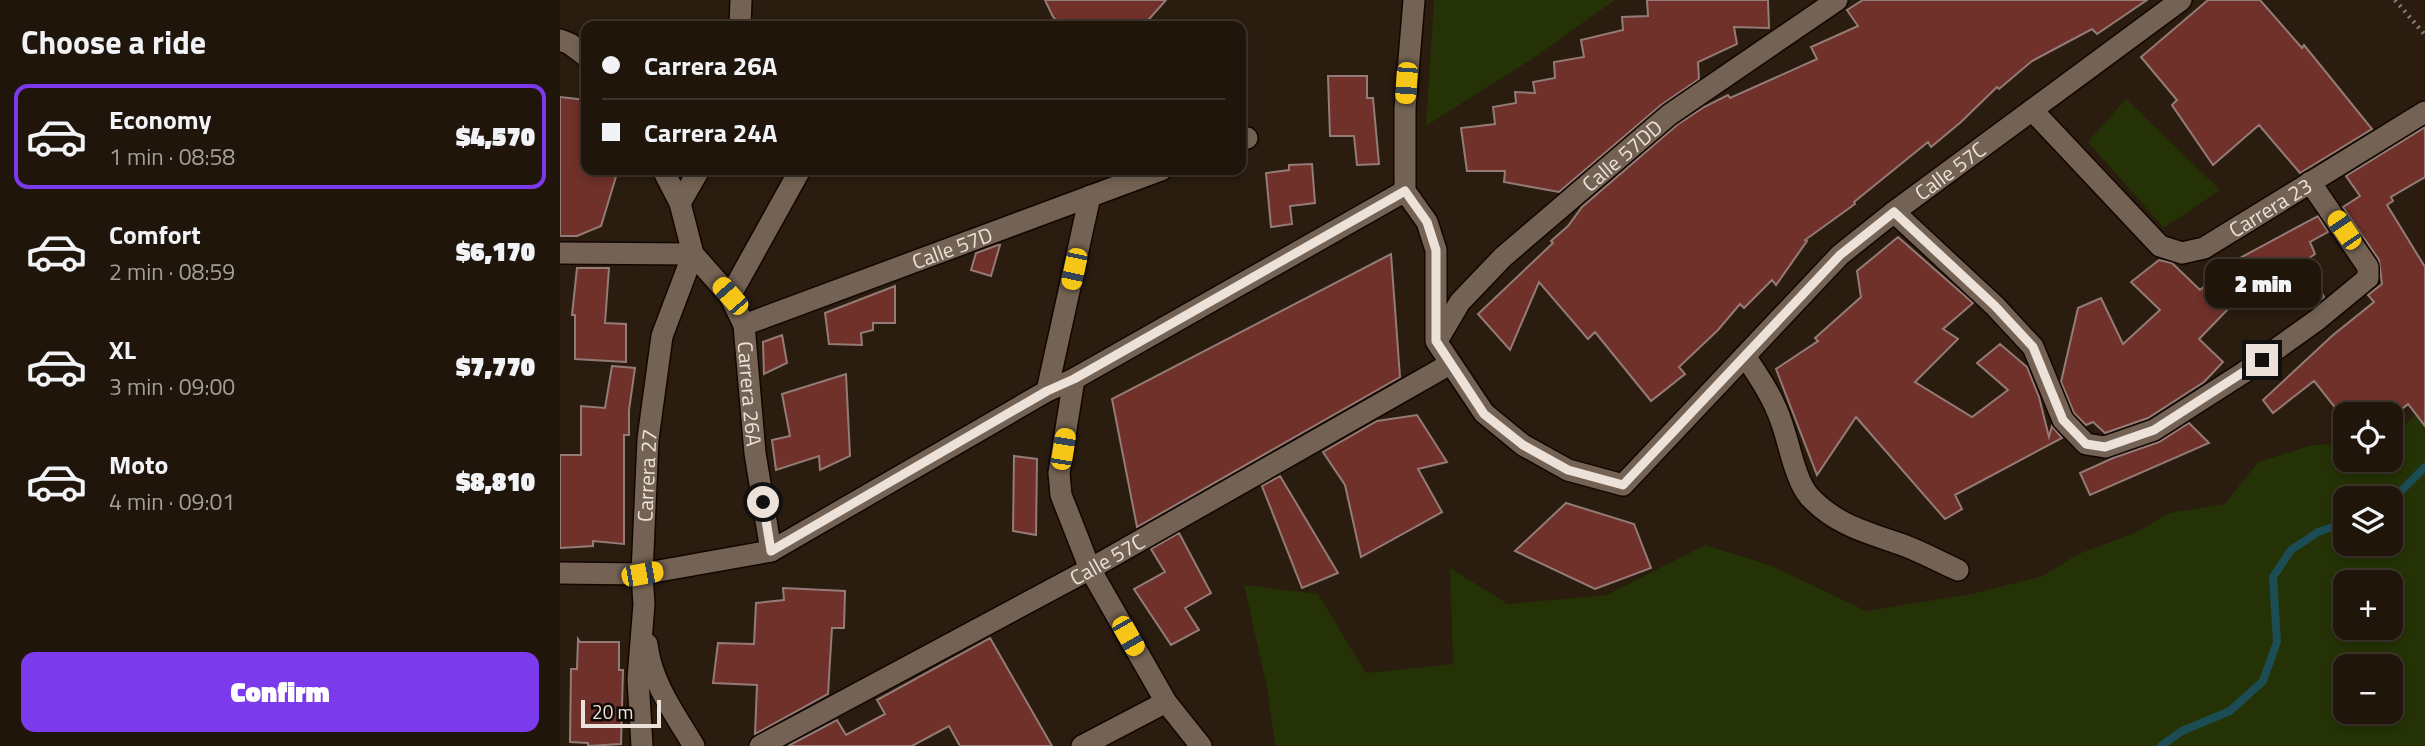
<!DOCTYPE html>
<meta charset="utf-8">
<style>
:root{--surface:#20150b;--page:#2d2219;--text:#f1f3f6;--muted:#a29f9d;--line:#3d342c;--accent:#7c3aed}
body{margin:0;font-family:"Titillium Web",sans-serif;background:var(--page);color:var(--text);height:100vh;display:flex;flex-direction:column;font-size:26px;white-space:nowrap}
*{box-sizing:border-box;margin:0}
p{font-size:23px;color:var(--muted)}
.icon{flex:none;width:38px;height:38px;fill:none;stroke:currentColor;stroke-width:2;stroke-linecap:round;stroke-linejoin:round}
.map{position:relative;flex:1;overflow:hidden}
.sheet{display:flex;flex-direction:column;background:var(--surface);width:560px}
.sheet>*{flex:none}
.banner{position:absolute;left:21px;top:21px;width:665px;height:154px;border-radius:14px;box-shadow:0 4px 10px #0003,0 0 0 2px var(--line);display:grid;align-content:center;height:154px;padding:0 21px;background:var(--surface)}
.fabs{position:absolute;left:1773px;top:402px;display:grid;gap:14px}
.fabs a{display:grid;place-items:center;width:70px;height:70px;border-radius:14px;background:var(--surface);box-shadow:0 4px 10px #0003,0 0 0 2px var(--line);font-size:35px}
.scale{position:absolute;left:21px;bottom:18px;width:80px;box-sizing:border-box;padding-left:7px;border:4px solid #ece2d9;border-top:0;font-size:19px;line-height:24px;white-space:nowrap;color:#ece2d9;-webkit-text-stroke:5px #0e0804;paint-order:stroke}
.end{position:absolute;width:32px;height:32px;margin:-16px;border:9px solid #ece2d9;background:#111;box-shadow:0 0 0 4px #111}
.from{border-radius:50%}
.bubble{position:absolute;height:49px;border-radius:14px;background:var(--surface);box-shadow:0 4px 10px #0003,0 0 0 2px var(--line);font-size:23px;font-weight:800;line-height:49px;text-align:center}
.car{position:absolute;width:21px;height:42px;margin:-21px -10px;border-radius:9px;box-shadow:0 0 5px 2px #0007;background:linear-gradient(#f5c518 24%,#345 0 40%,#f5c518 0 76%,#345 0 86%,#f5c518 0)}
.banner b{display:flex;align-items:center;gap:24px;height:66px;font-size:26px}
.banner b+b{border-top:2px solid var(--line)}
.banner i{width:18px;height:18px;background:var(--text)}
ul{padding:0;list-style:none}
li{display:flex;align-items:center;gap:21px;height:105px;margin:0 14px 10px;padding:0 7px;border:4px solid transparent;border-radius:14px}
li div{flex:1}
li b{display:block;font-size:26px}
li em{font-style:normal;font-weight:800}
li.active{border-color:var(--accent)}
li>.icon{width:63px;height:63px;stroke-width:1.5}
h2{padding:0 21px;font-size:32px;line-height:84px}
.action{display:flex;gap:14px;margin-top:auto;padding:14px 21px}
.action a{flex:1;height:80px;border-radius:14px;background:var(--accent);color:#fff;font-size:28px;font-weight:800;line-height:80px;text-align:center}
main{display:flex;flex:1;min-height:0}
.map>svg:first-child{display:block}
</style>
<main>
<section class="sheet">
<h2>Choose a ride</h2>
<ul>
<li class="active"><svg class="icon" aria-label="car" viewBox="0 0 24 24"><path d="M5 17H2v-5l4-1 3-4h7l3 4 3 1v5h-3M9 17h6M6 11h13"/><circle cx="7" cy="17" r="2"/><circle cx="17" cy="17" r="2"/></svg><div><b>Economy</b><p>1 min · 08:58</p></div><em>$4,570</em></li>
<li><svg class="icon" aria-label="car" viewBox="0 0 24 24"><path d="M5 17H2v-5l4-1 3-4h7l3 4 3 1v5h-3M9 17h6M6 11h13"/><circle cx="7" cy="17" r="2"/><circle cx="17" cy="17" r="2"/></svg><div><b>Comfort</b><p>2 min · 08:59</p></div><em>$6,170</em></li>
<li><svg class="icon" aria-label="car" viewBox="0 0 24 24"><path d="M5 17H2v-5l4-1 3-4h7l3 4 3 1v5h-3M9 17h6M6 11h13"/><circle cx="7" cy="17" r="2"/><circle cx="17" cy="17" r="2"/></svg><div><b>XL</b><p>3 min · 09:00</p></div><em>$7,770</em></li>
<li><svg class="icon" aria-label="car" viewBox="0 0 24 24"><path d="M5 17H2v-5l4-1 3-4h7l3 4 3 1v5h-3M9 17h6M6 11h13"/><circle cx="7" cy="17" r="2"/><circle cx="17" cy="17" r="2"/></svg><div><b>Moto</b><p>4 min · 09:01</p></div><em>$8,810</em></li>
</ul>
<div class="action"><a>Confirm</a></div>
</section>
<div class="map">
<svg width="1865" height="746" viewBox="0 0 1865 746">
<rect width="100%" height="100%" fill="#2a1c0f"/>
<!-- green -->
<path fill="#243205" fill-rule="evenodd" d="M874,0h181l-83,59 -106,67z
M1566,99l94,91 -56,38 -76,-86z
M1865,412v334h-1150l-8,-58 -23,-103 74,9 48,79 87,-9 -3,-96 58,36 99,-9 98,-50 67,21 94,45 105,-17 72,-18 35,-22 57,-21 34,-20 56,-9 33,-42 54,-17 33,-1v16h45l1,-23 22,-20zM1785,499h45v45h-45zM1785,583h45v45h-45zM1785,667h45v45h-45z"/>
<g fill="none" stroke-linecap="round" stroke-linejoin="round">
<!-- stream -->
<path stroke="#1c4d55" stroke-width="8" d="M1830,502l35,-35
M1601,746l21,-15 48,-20 33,-30 14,-39 -4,-65 18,-27 27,-18 27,-9"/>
</g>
<!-- building -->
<path fill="#6f3129" stroke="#947b77" stroke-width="2" d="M485,0h121l-23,26h-80l-10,-9z
M1087,0h121l1,28 -35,-1 3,17 -39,18 1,17 -38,26 -102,87 -55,-10 1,-11h-38l-6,-43 34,-4 -2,-17 23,-4 -1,-11 20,1 -2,-11 22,-4 -1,-16 30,-5 -3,-17 42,-10 -1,-13 26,-1z
M1303,0h284l-50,34 -5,-5 -60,32 -33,28 -2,-2 -36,35 -30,25 -3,-5 -74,60 1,2 -50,36 2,1 -31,44 -4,-5 -28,28 -4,-4 -22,26 -39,37 6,7 -34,27 -56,-69 -7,7 -49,-57 -29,68 -32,-36 75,-71 -2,-2 17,-15 14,-19 95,-82 27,-18 24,-12 2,3 87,-39 -6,-12 47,-21 -11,-16z
M1648,0h52l42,48 2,-3 68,84 -72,44 -41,-48 -46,40 -41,-60 5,-5 -36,-43z
M768,76h39v22h6l6,66 -22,1 -3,-29h-24z
M0,97l26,3v70h32l-17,56 -24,10h-17z
M1865,127v50l-34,20 2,4 -6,4 38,62v159l-17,-22 -13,11h-54l-27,-34 -41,32 -10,-13 70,-65 41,-33 -6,-7 14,-11 -3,-24 -36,-53 17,-11 -14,-20z
M752,164l3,39 -25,3 2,18 -21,3 -5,-54 23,-3v-5z
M1758,216l10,16 -18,10 5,12 -10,7 19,36 -8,7 -31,-35 -20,18 -4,-5 -26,24 -2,-2 -34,35 24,23 -19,20 -56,36 -43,15 -12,-11 -7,3 -12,-12 -13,-31 17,-74 23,-10 22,46 37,-34 -29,-28 28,-22 13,3 28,27 38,-31z
M1338,237l75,66 -30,26 15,10 -43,43 57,35 36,-27 -31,-27 23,-19 27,23 12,30 10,40 3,-11 10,12 -107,57 7,14 -17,10 -89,-102 -39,58 -41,-106 42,-28 -3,-3 46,-41 -4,-26z
M438,245h2l-9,31 -20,-6 5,-17z
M831,254l9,123 -263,150 -25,-128z
M17,268h32l-4,55 21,1v38l-51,-3v-44h-3z
M335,286v37h-22v7l-12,3 1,12 -33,-1 -4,-31z
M222,335l5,28 -23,11 -1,-32z
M52,366l23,2 -6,42v25h-5v109l-31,-3v5l-33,2v-93h21v-49l24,2z
M286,374l4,82 -30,14 -1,-14 -43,14 -4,-30 18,-4 -8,-42z
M857,415l30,47 -29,7 24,43 -81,45 -16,-72 -22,-33 54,-31z
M1629,423l20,20 -119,52 -10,-22 33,-15 46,-16z
M454,456l23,3 -1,76 -23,-4z
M720,476l58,97 -36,15 -40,-102z
M1006,503l68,21 17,44 -56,21 -80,-38z
M619,533l32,60 -26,15 14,22 -28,15 -37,-56 31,-17 -14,-23z
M223,588l62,3 -1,37h-12l-4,66 -73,40 2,-49 -44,-2 5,-40 36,1 2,-41 28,-3z
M430,638l62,108h-92l-11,-20 -37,20h-124l49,-26 9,15 39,-21 -8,-14z
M18,639l2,3h39v28h4l-2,74 -33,2v-3l-18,-1 1,-73h6z"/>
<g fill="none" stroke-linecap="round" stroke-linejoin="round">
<!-- minor casing -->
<g stroke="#120600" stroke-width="24">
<g id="minor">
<path id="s1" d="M854,0l-9,108v83l22,31 9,28v91l48,72 39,32 45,25 55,15 217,-230 54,-43 287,-212"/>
<path d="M180,26l1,-26"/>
<path d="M0,40l10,4 16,12"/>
<path id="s2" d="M1472,110l128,136 22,7 22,-5 221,-136"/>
<path d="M681,140l6,-2"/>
<path id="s3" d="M103,170l17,33 13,51 37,42 14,29 11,128 16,98"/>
<path d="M120,203l19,-33"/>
<path d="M1334,212l101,94 38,41 30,73 23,24 19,3 49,-17 89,-57 74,-53 51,-42v-11l-58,-85"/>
<path d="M0,253l133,1"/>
<path d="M170,296l70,-126"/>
<path id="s4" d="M184,325l417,-155"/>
<path id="s5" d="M877,341l23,-39 43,-45 166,-142 168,-115"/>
<path d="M1185,356c14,21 28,41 36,65 8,21 14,59 28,75 26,29 60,37 94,49 19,7 37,17 55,25"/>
<path d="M514,379l-15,94 2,22 29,74 76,133 35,44"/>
<path d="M487,391l43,-195"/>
<path d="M0,573l82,1 129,-23 276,-160 27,-12 331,-188"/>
<path d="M87,644c4,38 28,70 47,102"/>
<path id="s6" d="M82,746l-4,-67 6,-75 -2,-30 6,-135 14,-103 31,-82"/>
<path id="s7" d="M200,746l330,-177 360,-205"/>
<path d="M522,746l84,-44"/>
</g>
</g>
<!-- path -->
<path stroke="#8a7d72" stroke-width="4.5" stroke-dasharray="2 5" stroke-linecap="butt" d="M1835,0l30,35"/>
<!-- minor -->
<use href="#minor" stroke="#746354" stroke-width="21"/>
</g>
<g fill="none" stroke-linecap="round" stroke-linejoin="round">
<!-- route -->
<path stroke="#ece2d9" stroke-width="9" d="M203,502l8,49 276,-160 27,-12 331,-188 22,31 9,28v91l48,73 39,31 45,25 55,15 217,-230 54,-43 101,94 38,41 30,73 23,24 19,3 49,-17 108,-70"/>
</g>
<g text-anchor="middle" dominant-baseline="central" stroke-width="6" stroke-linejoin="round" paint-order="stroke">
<!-- street labels -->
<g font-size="21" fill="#ece2d9" stroke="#0e0804">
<text stroke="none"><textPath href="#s5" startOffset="264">Calle 57DD</textPath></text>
<text stroke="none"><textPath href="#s1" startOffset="1050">Calle 57C</textPath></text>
<text stroke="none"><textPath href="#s2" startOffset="310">Carrera 23</textPath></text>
<text stroke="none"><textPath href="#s4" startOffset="222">Calle 57D</textPath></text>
<text stroke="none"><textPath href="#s3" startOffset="247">Carrera 26A</textPath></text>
<text stroke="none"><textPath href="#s6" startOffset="271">Carrera 27</textPath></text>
<text stroke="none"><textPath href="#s7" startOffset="394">Calle 57C</textPath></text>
</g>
</g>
</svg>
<div class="fabs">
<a><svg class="icon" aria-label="locate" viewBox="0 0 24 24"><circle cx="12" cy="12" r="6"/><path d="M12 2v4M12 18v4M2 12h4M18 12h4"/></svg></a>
<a><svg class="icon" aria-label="layers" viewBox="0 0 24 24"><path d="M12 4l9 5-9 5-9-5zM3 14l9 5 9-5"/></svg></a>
<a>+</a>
<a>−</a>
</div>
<div class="scale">20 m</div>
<i class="end from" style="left:203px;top:502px"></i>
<i class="end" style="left:1702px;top:360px"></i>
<div class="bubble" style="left:1645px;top:259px;width:116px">2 min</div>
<i class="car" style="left:846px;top:83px;rotate:184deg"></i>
<i class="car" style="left:1784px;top:230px;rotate:326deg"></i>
<i class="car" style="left:514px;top:269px;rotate:192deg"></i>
<i class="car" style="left:170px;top:296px;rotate:319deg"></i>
<i class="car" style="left:503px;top:449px;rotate:9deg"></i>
<i class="car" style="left:82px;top:574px;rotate:80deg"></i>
<i class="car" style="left:568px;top:636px;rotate:150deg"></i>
<div class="banner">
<b><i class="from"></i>Carrera 26A</b>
<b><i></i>Carrera 24A</b>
</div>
</div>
</main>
